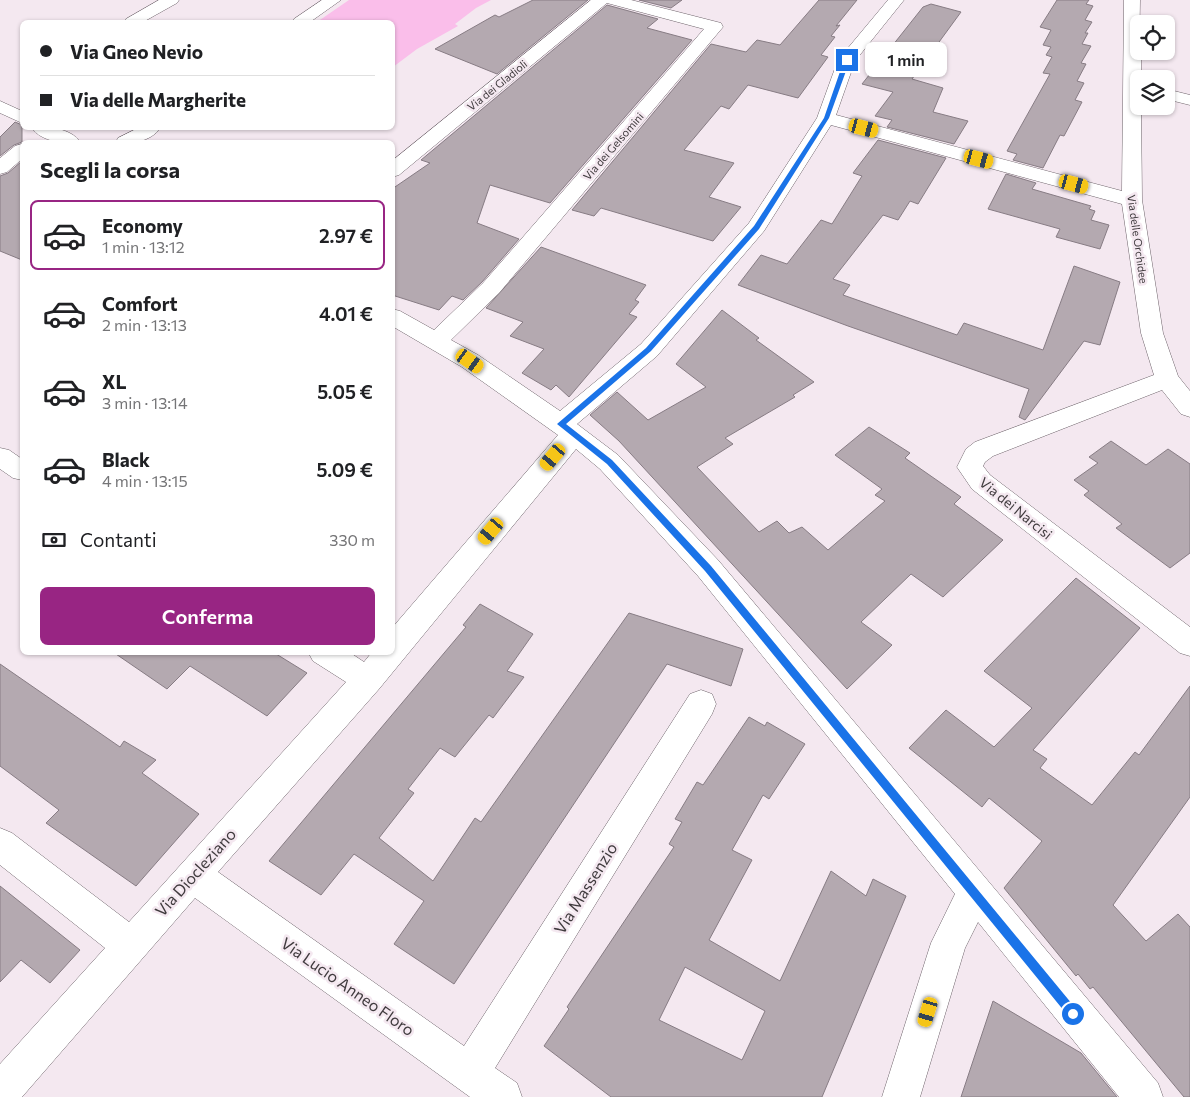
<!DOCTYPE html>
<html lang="it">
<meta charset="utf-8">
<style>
:root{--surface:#fff;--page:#f6f6f6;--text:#202124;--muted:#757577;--line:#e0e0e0;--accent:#982583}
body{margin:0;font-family:Commissioner,sans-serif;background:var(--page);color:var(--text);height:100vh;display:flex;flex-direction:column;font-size:19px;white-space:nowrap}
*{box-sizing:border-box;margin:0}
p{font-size:16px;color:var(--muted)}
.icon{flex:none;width:28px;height:28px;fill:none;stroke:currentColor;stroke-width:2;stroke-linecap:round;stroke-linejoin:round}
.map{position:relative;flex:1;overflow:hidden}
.panel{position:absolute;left:20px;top:140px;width:375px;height:515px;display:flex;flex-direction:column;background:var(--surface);border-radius:8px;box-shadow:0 1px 4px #0004}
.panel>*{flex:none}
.top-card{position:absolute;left:20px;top:20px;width:375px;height:110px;border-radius:8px;box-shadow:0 1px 4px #0004;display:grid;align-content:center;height:110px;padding:0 20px;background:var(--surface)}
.fabs{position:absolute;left:1130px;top:15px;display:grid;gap:10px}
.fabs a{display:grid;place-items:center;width:45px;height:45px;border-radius:8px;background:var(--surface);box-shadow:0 1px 4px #0004;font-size:25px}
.end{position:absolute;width:22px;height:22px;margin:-11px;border:6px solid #1a73e8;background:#fff;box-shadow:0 0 0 2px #fff}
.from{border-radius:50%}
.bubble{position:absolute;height:35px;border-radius:8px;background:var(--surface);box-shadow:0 1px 4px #0004;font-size:16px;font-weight:600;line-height:35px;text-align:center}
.car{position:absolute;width:15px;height:30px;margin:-15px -8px;border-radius:6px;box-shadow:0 0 4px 1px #0007;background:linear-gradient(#f5c518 24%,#345 0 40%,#f5c518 0 76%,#345 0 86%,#f5c518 0)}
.top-card b{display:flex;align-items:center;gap:18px;height:48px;font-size:19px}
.top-card b+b{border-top:1px solid var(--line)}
.top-card i{width:12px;height:12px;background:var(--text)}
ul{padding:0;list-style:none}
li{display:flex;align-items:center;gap:15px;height:70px;margin:0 10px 8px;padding:0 10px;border:2px solid transparent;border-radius:8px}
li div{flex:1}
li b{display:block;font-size:19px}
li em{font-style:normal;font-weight:600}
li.active{border-color:var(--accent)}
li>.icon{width:45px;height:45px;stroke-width:1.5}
h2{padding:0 20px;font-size:22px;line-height:60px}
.pay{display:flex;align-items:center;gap:12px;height:55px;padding:0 20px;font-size:19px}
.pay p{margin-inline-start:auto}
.primary-button{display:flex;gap:10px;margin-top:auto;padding:10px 20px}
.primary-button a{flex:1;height:58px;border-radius:8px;background:var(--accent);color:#fff;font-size:20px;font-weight:600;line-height:58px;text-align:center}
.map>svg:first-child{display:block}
</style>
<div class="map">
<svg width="1190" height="1097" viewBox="0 0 1190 1097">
<rect width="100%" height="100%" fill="#f4e8f0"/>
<!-- green -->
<path fill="#fabeea" d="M349,0h142l-15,8 -21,16 3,2 -41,23 -24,18 -1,-45h-75z"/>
<!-- building -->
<path fill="#b4a9b0" stroke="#877c84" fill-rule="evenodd" d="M533,0h55l-91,74 -62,-25 60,-34 4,2z
M639,0h43l-11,8z
M819,0h38l-21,26 4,-1 -9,11 4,1 -14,18 7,2 -30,41 -50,-13 -19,24 -8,-3 -37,44 50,13 -25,34 32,10 -28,34 -112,-33 -7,8 -22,-6 139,-166 35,8 11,-12 23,5z
M1057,0h32l-3,4 7,2 -8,14 7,2 -7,11h3l-6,11 9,2 -10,17 5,1 -9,17 7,2 -9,17 7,2 -18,34 -4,-1 -17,33 -30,-8 4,-6 -10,-3 43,-77 -7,-1 9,-16 -6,-2 5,-8 -8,-2 8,-15 -11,-3z
M931,4l30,8 -49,67 31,9 -10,24 35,9 -14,23 -67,-17 5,-7 -17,-4 18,-24 -31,-8 61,-77z
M607,5l51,14 -11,9 45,12 -142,163 -60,-18 -13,38 42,16 -37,43 -19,18 -11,-4 -13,14 -47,-15v-106l38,-26 -9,-3z
M15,122l7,3v17l-8,3 -14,11v-19z
M878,140l68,18 -28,46 -8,-3 -12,19 -15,-5 -50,64 17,6 -7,10 114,40 7,-12 79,27 31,-84 46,16 -20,63 -16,-4 -59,79 -6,-3 10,-28 -181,-63 -110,-41 23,-30 26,9 34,-44 11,4 30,-48 -9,-3z
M22,161v99l-22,-9v-75l8,-3z
M1006,174l30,9 -4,6 59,17 -2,3 6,2 -4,9 18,5 -9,24 -44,-12 4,-8 -72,-20z
M541,247l105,38 -11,15 4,2 -10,12 8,3 -68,80 -13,-12 -5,5 -29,-17 22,-24 -34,-13 13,-14 -37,-14z
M722,310l37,28 -3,2 58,42 -21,13 2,2 -70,41 8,6 -36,23 62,65 18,-11 12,12 13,-6 26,23 57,-49 -10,-6 7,-6 -47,-34 34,-28 41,26 -5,5 56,39 -7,7 49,36 -60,57 -32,-23 -50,48 31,23 -45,44 -228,-248 -29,-26 27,-23 31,28 58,-33 -30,-23z
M1111,441l35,24 22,-16 22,15v89l-20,15 -54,-40 6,-4 -38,-29 5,-4 -15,-11 24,-17 -9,-6z
M1076,578l64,50 -107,122 14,9 -7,9 52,37 43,-53 4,3 51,-69v111l-77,108 33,36 32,-27 12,13v170h-6l-91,-110 -3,2 -12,-15 -2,2 -72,-88 38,-47 -53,-43 -7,9 -73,-59 37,-38 48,37 38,-39 -48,-37z
M480,604l53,30 -26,37 17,6 -31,41 -4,-3 -34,42 -15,-9 -32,41 6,4 -35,45 54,43 42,-63 6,4 148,-209 114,36 -12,37 -64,-22 -213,320 -60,-40 30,-43 -70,-47 -33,41 -52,-34 197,-234 -3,-2z
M113,652h160l34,21 -40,43 -77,-50 -23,23z
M0,664l120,83 4,-6 32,19 -14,13 57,41 -63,72 -90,-63 13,-13 -59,-44z
M749,717l16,9 2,-4 38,22 -36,55 -6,-4 -31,55 20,10 -43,80 71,41 51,-110 35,25 7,-17 33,17 -84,201h-211l-67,-51 25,-37 -2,-2 107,-160 -5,-3 13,-22 -7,-3 22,-37 6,3zM685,967l80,44 -23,49 -83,-40z
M0,886l80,64 -30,33 -29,-23 -21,22z
M993,1001l88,52 36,44h-156z"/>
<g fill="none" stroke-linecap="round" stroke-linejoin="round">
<!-- minor casing -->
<g stroke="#6e646b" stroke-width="1">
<path id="minor" d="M159,0h20l-2,3 -34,19h-19l2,-3z
M322,0h19l-31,22h-18l2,-3z
M591,0h40l90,23 2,4 -224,266 -48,47 27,15 82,56 81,-67 108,-121 68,-105 21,-58 50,-60h16l-49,61 -19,54 286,76 2,-191h16l-1,51h2v28h-2v27h2l1,94 21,133 15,43 12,15v26l-9,-3 -19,-24 -169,66 -8,6 -2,4 7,9 200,152v29l-10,-3 -208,-164 -15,-22 9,-18 9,-7 179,-67 -13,-42 -19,-129 -291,-79 -67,106 -107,125 -80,68 41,31 100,105 440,523 5,14h-44l-141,-175 -13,26 -45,149h-38l49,-154 24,-49 -257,-318 -98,-107 -24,-20 -197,240 -161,183 246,174 226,-352 11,-4 11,4 4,10 -4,10 -217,354 22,15 5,14h-52l-275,-199 -173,199h-22v-33l105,-116 -105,-83v-37l12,5 117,89 217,-240 -33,-21 -5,-9h41l15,10 8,-10h20v-24l166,-193 -96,-68 -70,-41v-17l8,2 34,19 49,-47 221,-254 -97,-26 -208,172 -7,2v-16z
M1166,89l24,6v10l-24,-6z
M0,101l22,10v12l-22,-10z
M32,128c15,-2 39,0 48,14 -15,2 -39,0 -48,-14z
M138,128h22c-9,14 -29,16 -44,14l2,-4z
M22,144v15l-15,13 -7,2v-16l15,-12z
M0,448l9,2 13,9v21l-9,-2 -13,-9z"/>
</g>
<!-- minor -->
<use href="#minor" fill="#fff" fill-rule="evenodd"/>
</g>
<!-- route -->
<path fill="#1a73e8" d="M847,58l3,2 -21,58 -70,111 -108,122 -85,73 46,36 99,106 366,444 1,4 -1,3 -4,2 -4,-2 -364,-446 -98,-107 -50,-40 89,-76 108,-122 70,-108 20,-58z"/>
<g text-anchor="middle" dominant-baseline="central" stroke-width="5" stroke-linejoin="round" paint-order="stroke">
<!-- far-street labels -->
<g font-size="11" fill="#403b3e" stroke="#f4e8f0">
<text transform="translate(497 85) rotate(-39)">Via dei Gladioli</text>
<text transform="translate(613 146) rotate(-49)">Via dei Gelsomini</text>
<text transform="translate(1138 239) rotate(82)">Via delle Orchidee</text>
</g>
<!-- street labels -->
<g font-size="14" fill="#403b3e" stroke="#f4e8f0">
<text transform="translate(1016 508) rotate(39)">Via dei Narcisi</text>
</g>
<!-- near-street labels -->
<g font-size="16" fill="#403b3e" stroke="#f4e8f0">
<text transform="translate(195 872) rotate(-48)">Via Diocleziano</text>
<text transform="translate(585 888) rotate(-58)">Via Massenzio</text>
<text transform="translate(348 986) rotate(35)">Via Lucio Anneo Floro</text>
</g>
</g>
</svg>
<div class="fabs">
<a><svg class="icon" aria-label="locate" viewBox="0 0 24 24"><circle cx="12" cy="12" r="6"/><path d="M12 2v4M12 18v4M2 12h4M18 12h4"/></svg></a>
<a><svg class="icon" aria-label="layers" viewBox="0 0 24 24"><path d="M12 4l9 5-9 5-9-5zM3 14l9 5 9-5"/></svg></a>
</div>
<i class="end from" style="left:1073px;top:1014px"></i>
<i class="end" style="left:847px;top:60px"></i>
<div class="bubble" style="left:865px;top:42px;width:82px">1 min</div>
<i class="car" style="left:864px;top:128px;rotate:105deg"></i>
<i class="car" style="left:979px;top:159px;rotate:105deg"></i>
<i class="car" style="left:1074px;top:184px;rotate:105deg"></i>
<i class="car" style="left:470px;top:361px;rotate:125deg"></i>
<i class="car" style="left:553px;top:457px;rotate:220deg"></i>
<i class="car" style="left:491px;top:531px;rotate:220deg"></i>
<i class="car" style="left:928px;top:1012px;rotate:197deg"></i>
<div class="top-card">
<b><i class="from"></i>Via Gneo Nevio</b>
<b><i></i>Via delle Margherite</b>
</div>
<section class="panel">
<h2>Scegli la corsa</h2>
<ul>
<li class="active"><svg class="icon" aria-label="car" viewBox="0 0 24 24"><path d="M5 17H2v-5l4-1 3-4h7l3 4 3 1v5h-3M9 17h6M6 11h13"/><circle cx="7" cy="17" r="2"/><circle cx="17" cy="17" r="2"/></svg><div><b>Economy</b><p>1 min · 13:12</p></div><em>2.97 €</em></li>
<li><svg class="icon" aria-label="car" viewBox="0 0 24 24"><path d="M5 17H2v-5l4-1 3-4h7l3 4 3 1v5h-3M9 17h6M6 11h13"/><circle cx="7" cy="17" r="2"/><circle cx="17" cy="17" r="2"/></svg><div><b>Comfort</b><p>2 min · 13:13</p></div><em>4.01 €</em></li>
<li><svg class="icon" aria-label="car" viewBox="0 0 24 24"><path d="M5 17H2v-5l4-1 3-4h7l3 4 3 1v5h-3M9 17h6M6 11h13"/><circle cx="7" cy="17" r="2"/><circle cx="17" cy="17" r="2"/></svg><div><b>XL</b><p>3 min · 13:14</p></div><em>5.05 €</em></li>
<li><svg class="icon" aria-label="car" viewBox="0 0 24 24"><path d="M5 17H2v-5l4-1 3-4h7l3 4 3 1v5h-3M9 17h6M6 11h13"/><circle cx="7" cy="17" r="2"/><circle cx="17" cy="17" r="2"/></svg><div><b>Black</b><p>4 min · 13:15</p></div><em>5.09 €</em></li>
</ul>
<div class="pay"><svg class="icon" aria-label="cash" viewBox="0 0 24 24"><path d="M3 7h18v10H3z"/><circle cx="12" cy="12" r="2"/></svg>Contanti<p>330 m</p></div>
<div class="primary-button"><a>Conferma</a></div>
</section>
</div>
